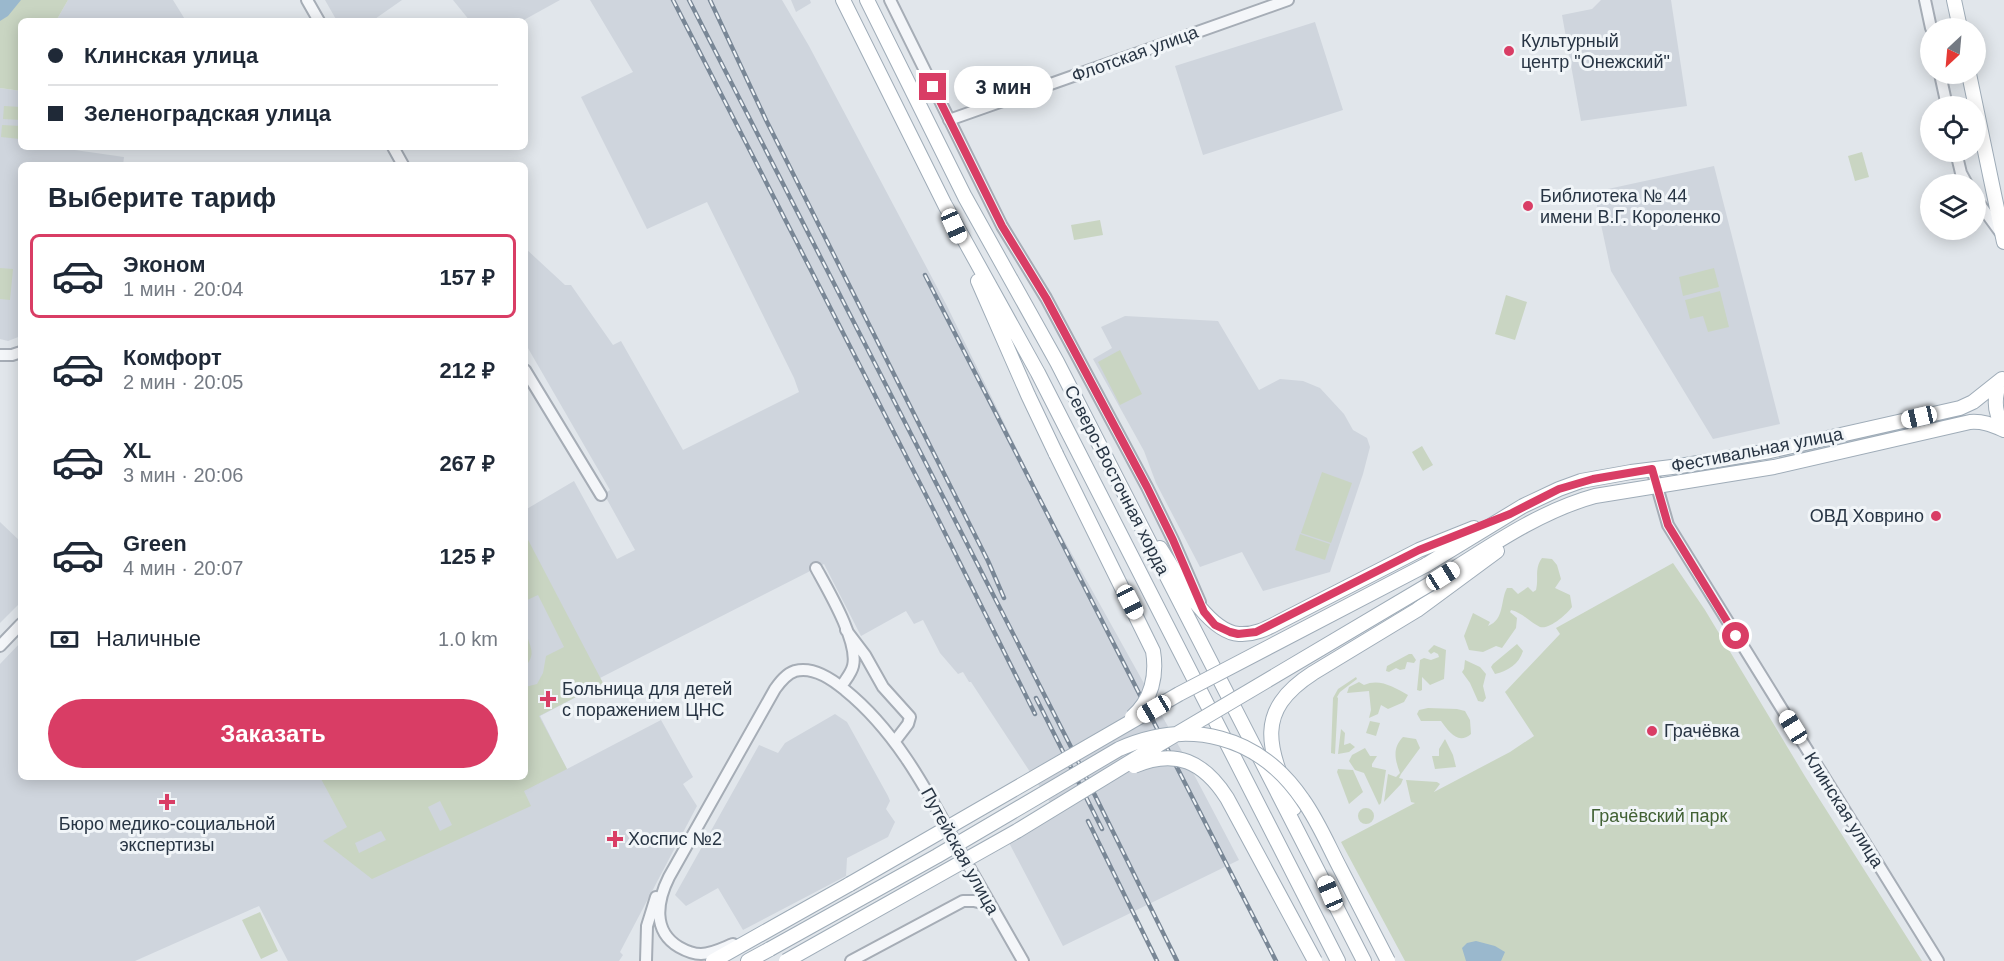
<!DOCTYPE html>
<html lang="ru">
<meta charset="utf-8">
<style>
:root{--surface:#fff;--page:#f6f6f7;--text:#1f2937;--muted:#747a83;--line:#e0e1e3;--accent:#d93d65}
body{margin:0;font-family:Helvetica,sans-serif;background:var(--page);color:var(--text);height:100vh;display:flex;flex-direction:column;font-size:22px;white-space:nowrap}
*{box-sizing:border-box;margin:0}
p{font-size:20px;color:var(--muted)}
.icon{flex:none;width:33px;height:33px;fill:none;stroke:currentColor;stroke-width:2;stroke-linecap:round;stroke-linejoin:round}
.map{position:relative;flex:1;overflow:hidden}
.details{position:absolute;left:18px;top:162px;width:510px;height:618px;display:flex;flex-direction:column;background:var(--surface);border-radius:9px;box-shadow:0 3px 15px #0003}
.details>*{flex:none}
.hud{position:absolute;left:18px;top:18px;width:510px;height:132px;border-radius:9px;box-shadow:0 3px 15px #0003;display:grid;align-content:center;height:132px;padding:0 30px;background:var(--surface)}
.needle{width:39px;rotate:206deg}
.controls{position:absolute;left:1920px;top:18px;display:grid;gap:12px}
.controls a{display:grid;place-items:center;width:66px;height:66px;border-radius:50%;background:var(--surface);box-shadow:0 3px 15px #0003;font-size:30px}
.end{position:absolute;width:27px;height:27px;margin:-14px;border:8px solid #d93d65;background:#fff;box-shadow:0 0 0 3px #fff}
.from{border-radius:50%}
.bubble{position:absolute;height:42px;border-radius:21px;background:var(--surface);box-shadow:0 3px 15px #0003;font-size:20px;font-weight:600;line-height:42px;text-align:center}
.car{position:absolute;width:18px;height:36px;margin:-18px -9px;border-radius:8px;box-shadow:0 0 4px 2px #0007;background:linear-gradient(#fff 24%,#345 0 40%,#fff 0 76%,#345 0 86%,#fff 0)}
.hud b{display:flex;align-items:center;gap:21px;height:57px;font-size:22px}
.hud b+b{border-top:2px solid var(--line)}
.hud i{width:15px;height:15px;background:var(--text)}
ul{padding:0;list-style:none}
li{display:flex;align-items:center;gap:18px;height:84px;margin:0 12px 9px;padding:0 18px;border:3px solid transparent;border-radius:9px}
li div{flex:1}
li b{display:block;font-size:22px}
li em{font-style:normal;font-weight:600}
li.current{border-color:var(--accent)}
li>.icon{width:54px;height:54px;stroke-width:1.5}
h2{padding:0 30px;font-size:27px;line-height:72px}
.pay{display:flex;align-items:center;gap:15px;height:66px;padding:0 30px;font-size:22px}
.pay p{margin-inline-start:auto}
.button{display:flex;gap:12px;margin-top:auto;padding:12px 30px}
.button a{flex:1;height:69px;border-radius:36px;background:var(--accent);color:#fff;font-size:24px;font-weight:600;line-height:69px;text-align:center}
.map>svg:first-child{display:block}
</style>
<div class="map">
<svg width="2004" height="961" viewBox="0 0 2004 961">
<rect width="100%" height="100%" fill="#e1e6eb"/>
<!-- built -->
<path fill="#cfd5dd" d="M68,0h105l13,21h-130z
M325,0h77l-30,21h-35z
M453,0h107l-38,21h-52z
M590,0h192l27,46 137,258 98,200 136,244 59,112 -176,86 -57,-109 49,-27 -84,-128h-2l-6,-10 -5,2 -18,-21 -17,-33 -9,4 -8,-13 -45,25 -37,-72 -224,114 3,5 -63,33 27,53 94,-49 32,57 -10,7 14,22 -77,146 3,3 -4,6h-331l-29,-55 -124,55h-135v-297l21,-22v135h504v-267l49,-29 43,78 18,-9 -31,-56 6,-4 -85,-147v-95l40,37h6l42,60 8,-4 62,109 116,-58 -5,-14 -87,-176 -60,27 -66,-132 52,-25z
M791,0h19l1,3 -15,9z
M1601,0h70l16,106 -106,15 -19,-106 30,-6z
M1315,22l28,88 -140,45 -28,-89z
M0,88l21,3v56h33l70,10 -1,8h-102v171l-13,5 -8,-2z
M1714,166l66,258 -67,15 -102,-168 -17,-79z
M1125,316l93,5 41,69 21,-11 23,2 17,7 24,26 9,16 14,8 3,9 -7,27 -33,98 -67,19 -21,-39 -42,15 -44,-84 -12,-32 -51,-92 19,-11 -11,-21z
M0,522l21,20v60l-21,21z
M835,714l12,8 41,74 2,5 -4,8 9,13 -7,15 -41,21 -1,18 -103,54 -25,-42 -32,18 -11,-11 84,-150 19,8 7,-10z"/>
<!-- green -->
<path fill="#c9d5c2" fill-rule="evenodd" d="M0,0h68l-12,21h-35v70l-21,-3z
M4,106l17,1v13l-18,-1z
M2,125l19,1 -1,13 -19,-2z
M1862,152l7,25 -14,4 -7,-25z
M1100,220l3,15 -29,5 -3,-15z
M0,268l13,1 -3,31 -10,-1z
M1714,268l5,19 -36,9 -4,-19z
M1720,291l9,36 -21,5 -5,-16 -13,3 -5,-19z
M1506,295l21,7 -12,38 -20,-6z
M1120,350l22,44 -22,11 -22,-43z
M1422,446l11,19 -10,6 -11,-19z
M1322,472l30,11 -21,60 -30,-10z
M525,534l78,149 -64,33 28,53 -43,22 7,15 -159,73 -49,-38 24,-14 -27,-50h205v-90l12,-3 6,-11 3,-17 18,-9 -26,-52 -13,6zM440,801l12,24 -12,6 -12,-24zM381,831l5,9 -27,13 -4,-10z
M1300,534l30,10 -5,16 -30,-10z
M1542,558l10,1 5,6 4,14 -6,9 15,7 2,12c-5,7 -23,23 -32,20 -9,-4 -17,-14 -29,-17l-1,2 7,6 -1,10 -14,20 -6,-2 -13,6 -14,-2 -5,-14 9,-23 17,9 -2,4c17,-7 12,-25 19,-38h5l6,6 10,-7 5,5 3,-2c3,-12 -2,-21 6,-32z
M1673,563l32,47 101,168 116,183h-517l-64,-119 74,-39 -4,-1 -5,-22 31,2 3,2 -6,8 76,-40 24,-16 -29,-44 55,-58 -4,-6z
M525,615c1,5 1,10 1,15 2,16 12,22 -1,37z
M1517,644l6,7c-4,13 -15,20 -28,23l-4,-7 2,-3z
M1434,645l12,5 -2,29 -14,6 -8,-8v13l-2,1 -3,-1 3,-30 4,-2 7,2 8,-3 -1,-3 -4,-2 -3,2 -3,-3z
M1409,654h3l4,6 -2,3 -7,-1 -2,7 -5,1 -4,-2 -7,4 -3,-1 1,-5z
M1465,660l15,7 6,7 -3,12 3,12 -3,4 -5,-1 -8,-18 -8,-11 2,-3z
M1356,677l1,2 -17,13 -3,5 1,1 -3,56 -4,-1 2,-55 5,-9z
M1359,682l5,3c15,-7 30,2 44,10l-4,7 -16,7 -7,-4 -3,9 -9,4 2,-8 -2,-19 -22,2 2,-6z
M1428,708l29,1 8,2 5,9 1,14c-13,11 -22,-2 -30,-13h-20l-4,-7 2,-4z
M1370,721l10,2 -4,13 -10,-3z
M1341,729l4,4 -1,12 6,-2 5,4 -6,5 -11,2z
M1403,737l13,2 4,9 -19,26 -2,4 4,1 -2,5 -17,18 4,-28 8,3 4,-4c-5,-13 -8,-25 3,-36z
M1445,739l8,16 3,12 -21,2 -3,-13h7v-7z
M1365,748l5,8h7l-5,8v3l14,3 -5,33 -2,2 -15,-32 -9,-3 -6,-9 3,-6z
M1338,769l15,1 10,22 -14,12 -12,-32z
M1358 816a8 8 0 1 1 16 0a8 8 0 1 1-16 0Z
M260,912l18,39 -17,8 -19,-39z"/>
<!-- water -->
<path fill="#9ab8cd" d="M0,0h21l-13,16 -8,5z
M1476,941l19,5 10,6 -4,9h-35l-4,-13 5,-5z"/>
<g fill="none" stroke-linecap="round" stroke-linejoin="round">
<!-- minor casing -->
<g stroke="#a6adb6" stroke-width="14">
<path id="minor" d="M307,0l12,21
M890,0l112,226 44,72 101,189 26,53 27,62
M1925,0l6,28
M1940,74l7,32
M949,120l339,-120
M393,147l10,18
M1956,152l5,21 6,11
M1976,199l24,33
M0,355h12l9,-3
M525,370l76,125
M1652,469l16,56 270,436
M816,568c12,22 43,74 37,98 -2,8 -8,14 -12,21
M846,630l19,25 18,32 27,30 -2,7 -13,17
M0,646l21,-22
M733,944c-10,4 -21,10 -32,10 -7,0 -15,-3 -22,-7 -27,-16 -22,-46 -10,-70l106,-188c5,-7 11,-15 20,-18 18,-5 37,8 50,19 57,46 88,113 123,175 18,32 37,64 55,96
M646,961l1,-35 9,-29
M851,961l112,-60h11l16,4"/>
</g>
<!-- major casing -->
<g stroke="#9facb8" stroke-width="16">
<path id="major" d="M843,0l102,205 93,168 300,588
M867,0l98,197 92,165 307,599
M1954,0l6,28
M1969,74l35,168
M978,281l50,114 28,59
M2001,380c-7,16 -8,32 3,47
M1160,548c16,25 47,84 79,86 15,1 27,-5 40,-12l140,-72 55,-22
M1426,565l97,-59 36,-17 22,-8 50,-9 49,-6 90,-15 190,-43 13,-6 29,-23
M1435,581c51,-32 102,-69 160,-85l179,-29 196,-45c13,-1 22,3 34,8
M1294,808c-24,-57 -43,-95 19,-135l104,-63 80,-59
M713,961l137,-77
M748,961l22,-12"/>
</g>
<!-- minor -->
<use href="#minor" stroke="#f4f6f9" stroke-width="10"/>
<!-- major -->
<use href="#major" stroke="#fff" stroke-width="14"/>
<!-- rail casing -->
<g stroke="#798796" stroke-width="4.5">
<path id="rail" d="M673,0l260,509 102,205
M689,0l382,747 106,214
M710,0l56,120 222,441 16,37
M925,275l351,686
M1036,698l66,131
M1088,821l69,140"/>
</g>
<!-- rail -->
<use href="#rail" stroke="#f1f5f8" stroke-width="2" stroke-dasharray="7" stroke-linecap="butt"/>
<!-- major-bridge casing -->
<g stroke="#9facb8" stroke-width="16" stroke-linecap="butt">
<path id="major-bridge" d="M1056,454l97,197c4,24 -1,49 -21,66
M1134,766c42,-18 70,-4 93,32l88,163
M850,884l329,-190 247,-129
M770,949l167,-93 182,-107c70,-31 140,-14 184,51 15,21 25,45 37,68 16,31 32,62 48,93
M786,961l231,-130 136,-83 282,-167"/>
</g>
<!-- major-bridge -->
<use href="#major-bridge" stroke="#fff" stroke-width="14"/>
</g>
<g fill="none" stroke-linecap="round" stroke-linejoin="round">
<!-- route -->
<path stroke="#d93d65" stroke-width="8" d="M933,87l69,139 44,72 101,189 26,53 31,72 11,13 15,7 8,2 18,-2 163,-82 91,-36 49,-25 34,-10 59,-10 16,56 68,111"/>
</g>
<!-- markers -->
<g fill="#d93d65" stroke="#f1f5f8" stroke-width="2">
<circle cx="1509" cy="51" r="6"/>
<circle cx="1528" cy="206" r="6"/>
<circle cx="1936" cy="516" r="6"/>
<path d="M545 690h6v6h6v6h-6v6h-6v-6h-6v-6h6z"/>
<circle cx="1652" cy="731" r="6"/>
<path d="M164 793h6v6h6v6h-6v6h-6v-6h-6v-6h6z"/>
<path d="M612 830h6v6h6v6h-6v6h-6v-6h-6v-6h6z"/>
</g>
<g text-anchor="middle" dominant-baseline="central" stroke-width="6" stroke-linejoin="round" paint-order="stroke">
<!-- poi labels -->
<g font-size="18" fill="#283544" stroke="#f1f5f8" text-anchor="start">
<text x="1521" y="41">Культурный<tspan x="1521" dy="21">центр "Онежский"</tspan></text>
<text x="1540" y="196">Библиотека № 44<tspan x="1540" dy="21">имени В.Г. Короленко</tspan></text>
<text x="1924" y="516" text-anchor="end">ОВД Ховрино</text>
<text x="562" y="689">Больница для детей<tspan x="562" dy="21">с поражением ЦНС</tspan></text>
<text x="1664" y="731">Грачёвка</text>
<text x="167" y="824" text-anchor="middle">Бюро медико-социальной<tspan x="167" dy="21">экспертизы</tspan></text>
<text x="628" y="839">Хоспис №2</text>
</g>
<!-- street labels -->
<g font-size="18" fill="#283544" stroke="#f1f5f8">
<text transform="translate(1135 54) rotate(-20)">Флотская улица</text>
<text transform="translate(1757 450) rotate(-11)">Фестивальная улица</text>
<text transform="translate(1117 480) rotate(63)">Северо-Восточная хорда</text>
<text transform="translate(1844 810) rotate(58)">Клинская улица</text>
<text transform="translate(960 851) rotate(61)">Путейская улица</text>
</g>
<!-- park labels -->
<g font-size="18" fill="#416134" stroke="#f1f5f8">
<text x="1659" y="816">Грачёвский парк</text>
</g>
</g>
</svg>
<div class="controls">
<a><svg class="needle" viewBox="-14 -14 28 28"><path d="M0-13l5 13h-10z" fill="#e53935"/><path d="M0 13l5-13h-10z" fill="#747a83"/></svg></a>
<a><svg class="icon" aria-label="locate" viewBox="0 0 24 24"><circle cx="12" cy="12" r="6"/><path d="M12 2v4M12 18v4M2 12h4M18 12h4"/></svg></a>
<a><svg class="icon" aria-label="layers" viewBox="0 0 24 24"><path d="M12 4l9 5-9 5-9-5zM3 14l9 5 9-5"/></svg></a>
</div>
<i class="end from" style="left:1736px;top:636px"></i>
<i class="end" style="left:933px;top:87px"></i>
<div class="bubble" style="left:954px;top:66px;width:99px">3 мин</div>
<i class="car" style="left:954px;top:226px;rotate:156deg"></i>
<i class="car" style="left:1919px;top:417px;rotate:257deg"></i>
<i class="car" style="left:1443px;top:576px;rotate:58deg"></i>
<i class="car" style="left:1130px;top:602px;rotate:153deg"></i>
<i class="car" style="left:1154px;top:709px;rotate:240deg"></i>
<i class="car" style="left:1793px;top:727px;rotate:328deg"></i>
<i class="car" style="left:1330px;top:893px;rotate:337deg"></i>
<div class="hud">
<b><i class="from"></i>Клинская улица</b>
<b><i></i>Зеленоградская улица</b>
</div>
<section class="details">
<h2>Выберите тариф</h2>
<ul>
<li class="current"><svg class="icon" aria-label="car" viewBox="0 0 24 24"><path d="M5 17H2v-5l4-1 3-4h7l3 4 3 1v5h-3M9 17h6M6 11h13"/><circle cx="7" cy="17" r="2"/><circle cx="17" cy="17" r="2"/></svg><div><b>Эконом</b><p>1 мин · 20:04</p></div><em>157 ₽</em></li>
<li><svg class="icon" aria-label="car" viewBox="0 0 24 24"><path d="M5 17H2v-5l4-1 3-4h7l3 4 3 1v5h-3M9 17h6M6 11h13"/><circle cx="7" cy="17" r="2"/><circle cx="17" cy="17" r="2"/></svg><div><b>Комфорт</b><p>2 мин · 20:05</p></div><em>212 ₽</em></li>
<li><svg class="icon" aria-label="car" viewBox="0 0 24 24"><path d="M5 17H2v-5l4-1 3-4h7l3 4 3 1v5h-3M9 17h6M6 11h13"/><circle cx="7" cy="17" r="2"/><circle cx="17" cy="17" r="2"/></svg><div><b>XL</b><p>3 мин · 20:06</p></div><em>267 ₽</em></li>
<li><svg class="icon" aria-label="car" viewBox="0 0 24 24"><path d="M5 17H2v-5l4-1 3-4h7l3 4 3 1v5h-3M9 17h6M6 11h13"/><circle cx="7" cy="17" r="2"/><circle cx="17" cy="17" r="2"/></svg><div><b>Green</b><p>4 мин · 20:07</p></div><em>125 ₽</em></li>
</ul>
<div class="pay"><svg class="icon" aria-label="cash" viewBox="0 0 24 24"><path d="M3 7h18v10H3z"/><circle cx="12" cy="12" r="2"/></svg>Наличные<p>1.0 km</p></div>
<div class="button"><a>Заказать</a></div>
</section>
</div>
